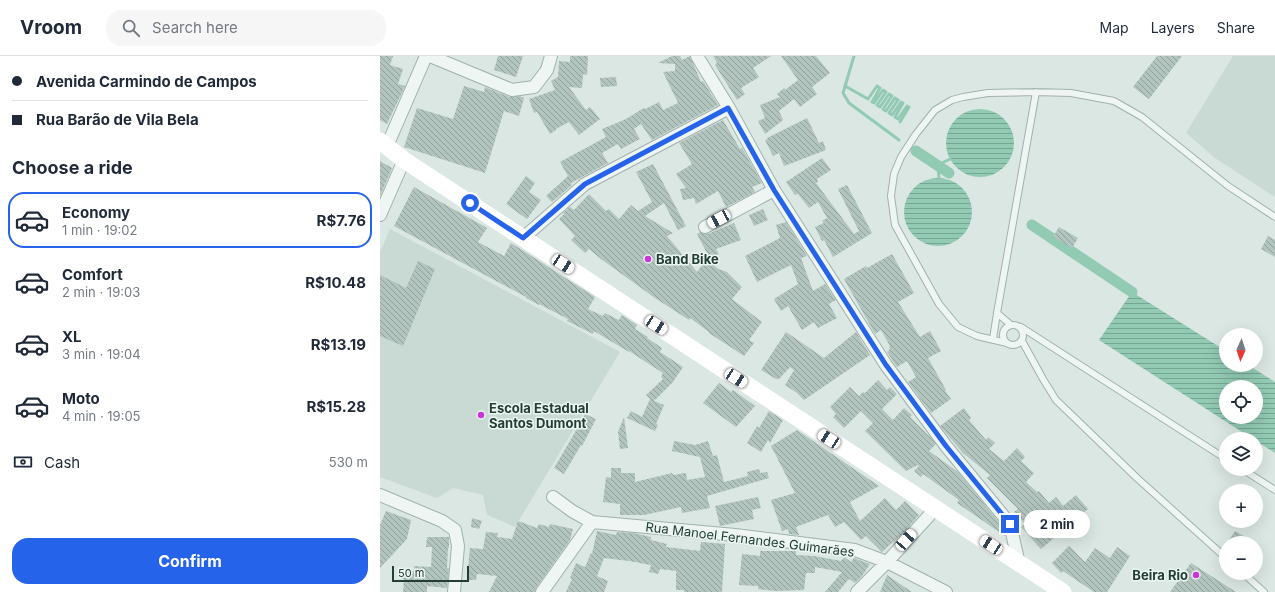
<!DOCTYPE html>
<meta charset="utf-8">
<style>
:root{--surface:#fff;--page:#f6f6f7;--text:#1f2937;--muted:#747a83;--line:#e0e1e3;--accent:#2563eb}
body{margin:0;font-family:Inter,sans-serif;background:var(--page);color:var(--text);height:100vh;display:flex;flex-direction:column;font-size:15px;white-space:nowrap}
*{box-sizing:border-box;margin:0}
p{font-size:13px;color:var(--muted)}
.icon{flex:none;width:22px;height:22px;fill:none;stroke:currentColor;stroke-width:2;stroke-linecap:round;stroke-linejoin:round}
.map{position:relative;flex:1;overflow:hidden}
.panel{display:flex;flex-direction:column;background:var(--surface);width:380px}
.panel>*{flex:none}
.top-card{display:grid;align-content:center;height:88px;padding:0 12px;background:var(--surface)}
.needle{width:26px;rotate:183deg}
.controls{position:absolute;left:839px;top:272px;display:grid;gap:8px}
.controls a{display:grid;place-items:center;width:44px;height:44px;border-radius:50%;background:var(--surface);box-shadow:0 4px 16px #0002;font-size:20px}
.scale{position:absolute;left:12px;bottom:10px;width:77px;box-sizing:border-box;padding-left:4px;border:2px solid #243e36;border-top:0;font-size:11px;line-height:14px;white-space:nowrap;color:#243e36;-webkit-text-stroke:3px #eaf4f1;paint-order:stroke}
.end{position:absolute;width:18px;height:18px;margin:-9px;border:5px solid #2563eb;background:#fff;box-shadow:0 0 0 2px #fff}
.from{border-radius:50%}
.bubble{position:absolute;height:28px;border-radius:14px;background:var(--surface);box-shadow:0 4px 16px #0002;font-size:13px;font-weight:700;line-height:28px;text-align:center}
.car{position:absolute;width:12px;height:24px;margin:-12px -6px;border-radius:5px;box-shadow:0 0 3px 1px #0007;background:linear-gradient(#fff 24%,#345 0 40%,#fff 0 76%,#345 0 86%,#fff 0)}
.top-card b{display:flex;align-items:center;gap:14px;height:38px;font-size:15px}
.top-card b+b{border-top:1px solid var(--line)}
.top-card i{width:10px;height:10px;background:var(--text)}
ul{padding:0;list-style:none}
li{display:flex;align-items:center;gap:12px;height:56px;margin:0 8px 6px;padding:0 4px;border:2px solid transparent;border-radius:16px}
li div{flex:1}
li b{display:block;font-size:15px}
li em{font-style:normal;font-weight:700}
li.selected{border-color:var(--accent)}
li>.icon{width:36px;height:36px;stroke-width:1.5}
h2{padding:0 12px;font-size:18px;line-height:48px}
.pay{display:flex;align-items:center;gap:10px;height:44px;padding:0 12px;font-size:15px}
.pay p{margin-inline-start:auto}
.cta{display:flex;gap:8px;margin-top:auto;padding:8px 12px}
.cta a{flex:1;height:46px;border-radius:16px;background:var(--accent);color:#fff;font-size:16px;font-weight:700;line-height:46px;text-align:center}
header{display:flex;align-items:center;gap:24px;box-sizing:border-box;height:56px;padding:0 20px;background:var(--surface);border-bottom:1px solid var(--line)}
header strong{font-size:19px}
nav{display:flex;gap:22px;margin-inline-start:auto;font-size:14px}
.search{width:280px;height:36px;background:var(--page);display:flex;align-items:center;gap:10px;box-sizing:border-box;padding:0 14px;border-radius:16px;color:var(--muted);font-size:15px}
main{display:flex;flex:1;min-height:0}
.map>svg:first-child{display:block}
</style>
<header>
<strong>Vroom</strong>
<div class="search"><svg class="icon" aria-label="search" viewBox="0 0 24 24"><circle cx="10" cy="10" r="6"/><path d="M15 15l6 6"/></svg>Search here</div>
<nav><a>Map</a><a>Layers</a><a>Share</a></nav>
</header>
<main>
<section class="panel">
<div class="top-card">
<b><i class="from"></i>Avenida Carmindo de Campos</b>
<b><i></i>Rua Barão de Vila Bela</b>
</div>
<h2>Choose a ride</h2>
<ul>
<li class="selected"><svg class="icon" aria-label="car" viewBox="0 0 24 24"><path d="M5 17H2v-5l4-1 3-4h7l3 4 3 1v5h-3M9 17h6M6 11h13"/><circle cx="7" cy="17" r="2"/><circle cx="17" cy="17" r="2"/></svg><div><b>Economy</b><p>1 min · 19:02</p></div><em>R$7.76</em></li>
<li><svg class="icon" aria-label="car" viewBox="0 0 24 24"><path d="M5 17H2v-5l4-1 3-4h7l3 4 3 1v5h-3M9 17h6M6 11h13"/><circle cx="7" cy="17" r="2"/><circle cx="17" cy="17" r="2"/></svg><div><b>Comfort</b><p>2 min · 19:03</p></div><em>R$10.48</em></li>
<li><svg class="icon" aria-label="car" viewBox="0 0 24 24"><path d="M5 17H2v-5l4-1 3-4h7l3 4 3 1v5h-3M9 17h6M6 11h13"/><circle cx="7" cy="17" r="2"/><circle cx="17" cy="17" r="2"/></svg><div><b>XL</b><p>3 min · 19:04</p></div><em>R$13.19</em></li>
<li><svg class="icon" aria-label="car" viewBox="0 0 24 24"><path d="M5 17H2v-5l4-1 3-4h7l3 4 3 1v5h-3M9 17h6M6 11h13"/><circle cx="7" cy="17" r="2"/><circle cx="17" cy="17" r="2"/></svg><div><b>Moto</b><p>4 min · 19:05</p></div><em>R$15.28</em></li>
</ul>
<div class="pay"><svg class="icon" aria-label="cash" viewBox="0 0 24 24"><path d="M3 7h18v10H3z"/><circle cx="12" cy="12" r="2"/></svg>Cash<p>530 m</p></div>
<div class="cta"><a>Confirm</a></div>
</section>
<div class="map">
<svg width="895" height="536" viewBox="0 0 895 536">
<defs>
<pattern id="water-rules" width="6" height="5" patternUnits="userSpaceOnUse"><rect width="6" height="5" fill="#92cab4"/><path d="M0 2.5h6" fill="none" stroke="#77a593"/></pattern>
<pattern id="building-back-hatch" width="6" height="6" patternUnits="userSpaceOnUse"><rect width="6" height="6" fill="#b2c4be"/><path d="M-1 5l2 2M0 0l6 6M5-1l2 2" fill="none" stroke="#91a19b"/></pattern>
</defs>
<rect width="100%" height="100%" fill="#dbe7e3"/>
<!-- built -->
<path fill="#c9d9d3" d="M853,0h42v141l-60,-39 -29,-25z
M10,173l230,123 -105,175 -28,-12 -4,-20 -30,-7 -16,10 -57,-21v-225z"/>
<!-- water -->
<path fill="url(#water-rules)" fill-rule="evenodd" d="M566 87a34 34 0 1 1 68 0a34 34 0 1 1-68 0Z
M524 156a34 34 0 1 1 68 0a34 34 0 1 1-68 0Z
M752,236l94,59v14h22l27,17v71l-19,-12v-2h-3l-154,-99zM846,331h30v30h-30z"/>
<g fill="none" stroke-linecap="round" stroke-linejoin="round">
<!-- stream -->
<path stroke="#92cab4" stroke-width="3" d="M474,0l-11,37 6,10 50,37
M465,30l23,13 9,-13 3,2 -8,14 2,1 9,-13 3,2 -9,13 3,2 9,-13 3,2 -9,13 3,2 9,-13 3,2 -9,13 3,2 9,-13 2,1 -8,14 3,2 9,-13 2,1 -9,15
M559,123l-1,-14 12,-6"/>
<!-- canal -->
<path stroke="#92cab4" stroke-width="11" d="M536,95l33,22
M652,169l100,67"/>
</g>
<!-- building -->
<path fill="url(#building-back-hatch)" d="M0,0h13l-3,9 13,4 -5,15 7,2 -18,38 -7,-4z
M118,0h25l-7,21 -22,-7z
M190,0h18l-1,19 -4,-1 -1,14 -13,-1 17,23 4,-3 10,12 -21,16 -10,-13 -13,7v1l-6,4 -13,-22 -3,1 -5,-14 26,-9 -4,-9 7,-4 1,-16 11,1z
M292,0h8l2,4 8,-4 11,26 2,-1 15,24 -66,35 -11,-16 -7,5 6,10 -19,10 -3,-5 -16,9 6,10 -37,20 1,2 -20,17 -6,-6 22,-20 -8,-14 46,-25 -4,-8 24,-10 18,-11 1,1 14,-7 4,8 15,-7 -15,-31 12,-1v-7l-17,-1z
M333,0h58l-18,12 6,9 -18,11 4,6 -8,6 -22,-35 2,-2z
M401,0h35l14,17 -18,14 5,7 -17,13 -6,-8 -15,12 4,9 -18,14 -7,-13 7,-3 -5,-13 20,-8 -3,-3 7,-6 1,2 13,-10z
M777,0h25l-33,43 -16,-12z
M236,21l1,9 -16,1 -1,-9z
M84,30l20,6 1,-5 24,10 11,-1 4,2 -5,18 -15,-5 -19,62 -81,-26 13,-39 36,11z
M427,62l12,25 4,-2 3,9 -42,16 -5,-13 -6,3 -8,-16 3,-1 -1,-1z
M343,64l17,29 2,-1 20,35 -10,4 3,5 -29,15 -8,-16 -22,13 -2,-6 -11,2 -3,-11 6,-1 -10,-14 16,-10 -13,-21z
M442,102l9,12 -14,9 1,3 -2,1 38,51 5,-3 -21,-42 9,-4 25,48 -39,24 -9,-17 -2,1 -7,-14 9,-4 -2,-2 5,-3 -9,-16 -9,6 -11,-14 -3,1 -9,-13z
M0,105l12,7 -12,28z
M273,108l33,62 -8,4 -14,-27 -19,13 28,17 -6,3 30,36 10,-14 11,11 9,3 15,15 -10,12 30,23 -13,18 5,3 -10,13 -35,-23v-1l-19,-14 -1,2 -34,-22 -54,-39 -12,-10 -4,4 -14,-13 4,-4 -16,-17 5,-5 -1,-1 7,-6 4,3 15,-16 17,17 3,-2 10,10 12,-14 7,6 14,-9 -16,-30z
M146,120l9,7 -6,9 12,8 -14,19 -21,-15z
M34,131l73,41 -9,14 26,14 7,-13 8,5 76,49 -7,12 15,7 2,-3 14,7 3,-5 15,10 -2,4 13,8 -1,1 15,10 -2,4 23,15 -10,15 -19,19 10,4 -8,19 2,1 -3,6 -28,-13 4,-7 11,6 8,-18 -4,-4 17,-16 -2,-2 2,-4 -34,-22v1l-35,-21 -1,3 -26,-13 1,-2 -29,-15v1l-13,-7v-1l-132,-71z
M383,153l5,11 -14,6 -5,-11z
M406,166l21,34 -6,2 12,33 12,-7 11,16 -7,4 8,14 -19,10 -4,-6 -12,8 -14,-24 -7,5 -7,-12 24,-15 -7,-19 -34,17 -12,-26 35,-18 -4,-13z
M354,167l7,17 -25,9 3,5 -9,5 -13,-25 3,-2 4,2h4z
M679,171l19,11 -6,10 -19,-11z
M888,180l7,4v17l-14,-8z
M512,198l22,39 -16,9 22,35 10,-6 11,20 -13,7 18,32 -1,1 6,8 -20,14 -23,-31 8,-5 -9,-16 -10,6 -10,-15 3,-3 -1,-2 1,-1 -9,-16 -6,4 -31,-55 22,-13 1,2z
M38,205l17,8 -32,77 -23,-10v-61l26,13z
M406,276l38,26 32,-26 14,23 -66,45 -7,-7 -12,-8 9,-15 -4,-3 -11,12h-3l-15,-9z
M498,324l9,10 3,-3 7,7 -15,15 11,11 11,-12 8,7 -2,2 20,20 6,7 -7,7 29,21 45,55 2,9 -48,-33 2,-3 -36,-26 -2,3 -7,-6 5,-5 -1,-1 -12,6 -41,-40 8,-8 -12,-12 -17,17 -11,-11 3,-3 -6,-7 20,-20 9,9 4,-4 2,1z
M339,327l12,9 2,-2 22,16 -19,21 -33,-24z
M584,352l7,10 -2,2 17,20 2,-3 7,6 -6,6 15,12 13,-13 8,9 -4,4 13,12 -8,9 11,10 2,-1 10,12 7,-6 7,9 13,-11 12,14 -47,40 -20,-22 4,-3 -11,-12 4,-3 -31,-31 3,-3 -27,-22 -23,-27z
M389,355l14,9 -13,23 -2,-3 -7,12 -14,-9 10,-17 2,2z
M205,358l11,5 -14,27 -1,-1 -17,29 -10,-6 20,-34z
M244,361l4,31 -8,1 -2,-17z
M417,374l82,56 -29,16 10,19 25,-23 11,12 9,-9 14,14 -13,15 -24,22 -16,-16 -5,4 -17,-18 -9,5 -7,-12 -32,12 3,8 -10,-1 -1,-5 -6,2 -11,-31 24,-7 -24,-47z
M294,385l21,4 13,-4 5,15 4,-1 7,27 24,-6 -1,-4 12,-3 1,4 7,-1 2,6 -62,18 3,12 -28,5 -1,-6 -37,8h-24v-11l-17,-2 3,-25 5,1v-10h10v5h14v9l37,-9 1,2 13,-2 1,7 18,-3 -5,-20 -28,-6z
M378,441l3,11 -9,2 2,9 -34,7 -5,-20z
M6,455l25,9 -4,19 -27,29v-43z
M92,462l10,3 -3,8 -8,-2z
M138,465l19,7 2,-4 10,3 1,-3 23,5 -3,11 -34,48 -1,4h-46l8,-16 -20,-2 -1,6h-9l3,-32 13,1 3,-17 12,1 -1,4 15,2z
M217,475l19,4 1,-3 16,1 18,4v3l16,4 -1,3 34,4 1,-9 24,2 -3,48h-38v-2h-8v-19l-16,-2 -2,5 -9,-2 2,-7 -22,-4 -25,-3 -7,18 11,5 -4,11h-38l6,-13 -2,-1 6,-15 9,4 6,-14 1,1z
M855,475l21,12h-29z
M47,481h22v11h-1l-1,20 2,1 -2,19 -20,-2v6h-24l1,-13h-2l1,-9 11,1v-5l17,1 1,-20h-6z
M689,490l16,16 10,-14 15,10 7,-11 13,9 -23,36h-13l-31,-21 -2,2 -9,-10z
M380,495h36v4l18,1 27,5 3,-4 7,5 3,-4 16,6 -8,12 -7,7 -6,-4 -11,13h-13l17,-20 -27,-5v6h-9l-2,17 -28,1 -18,-2v-3l-19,-1 3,-31 18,2z
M811,507l45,29h-66z
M507,519l25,17h-32z"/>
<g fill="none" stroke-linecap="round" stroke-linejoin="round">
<!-- service casing -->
<g stroke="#a0b1ac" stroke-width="8">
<path id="service" d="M617,257l14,12
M623 279a10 10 0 1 1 20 0a10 10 0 1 1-20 0Z
M641,271l205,132
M613,283l4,-26 39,-221
M642,285l21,38 13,21 81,78 89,80
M627,287l-30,-7 -19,-9 -19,-23 -44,-79 -4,-29 3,-22 7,-17 15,-23 19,-24 17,-10 11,-3 25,-4 48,-1 35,1 43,8 28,16 86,69 47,31
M862,413l33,21
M863,517l21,19"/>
</g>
<!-- minor casing -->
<g stroke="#a0b1ac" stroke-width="14">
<path id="minor" d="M50,0l82,34 22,-3 13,-17 4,-14
M317,0l32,52 45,82 112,175 60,81 64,78 9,40
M7,90l39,-90
M0,159l24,-55
M325,171l69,-37
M143,182l62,-54 144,-76
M0,439l62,26 13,9 3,16 -4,46
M173,441l19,14 20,11 143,13 120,15 32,12 59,30
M162,536l50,-70
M477,536l30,-30 48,-53"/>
</g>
<!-- service -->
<use href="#service" stroke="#eef5f3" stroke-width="6"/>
<!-- minor -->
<use href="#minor" stroke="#eef5f3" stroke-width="12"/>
<!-- secondary -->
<path stroke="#fff" stroke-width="17" d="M0,85l24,19 659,432"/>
</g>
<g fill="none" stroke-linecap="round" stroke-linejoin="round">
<!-- route -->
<path stroke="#2563eb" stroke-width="5" d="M90,147l53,35 62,-54 143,-76 46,82 112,175 60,81 64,78"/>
</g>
<!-- markers -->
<g fill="#cc34d8" stroke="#eaf4f1" stroke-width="1.5">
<circle cx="268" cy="203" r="4"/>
<circle cx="101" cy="359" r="4"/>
<circle cx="816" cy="519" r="4"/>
</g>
<g text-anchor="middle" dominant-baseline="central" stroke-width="3" stroke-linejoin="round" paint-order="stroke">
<!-- poi labels -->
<g font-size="13" font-weight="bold" fill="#243e36" stroke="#eaf4f1" text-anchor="start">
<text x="276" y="203">Band Bike</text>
<text x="109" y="352">Escola Estadual<tspan x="109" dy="15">Santos Dumont</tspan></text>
<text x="808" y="519" text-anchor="end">Beira Rio</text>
</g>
<!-- street labels -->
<g font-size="13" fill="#243e36" stroke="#eaf4f1">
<text transform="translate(370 483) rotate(7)">Rua Manoel Fernandes Guimarães</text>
</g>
</g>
</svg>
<div class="controls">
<a><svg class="needle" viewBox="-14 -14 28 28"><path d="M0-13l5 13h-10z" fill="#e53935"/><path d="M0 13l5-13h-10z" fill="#747a83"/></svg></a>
<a><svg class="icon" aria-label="locate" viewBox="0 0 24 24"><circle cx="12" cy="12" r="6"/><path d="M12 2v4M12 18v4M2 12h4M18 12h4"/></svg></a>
<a><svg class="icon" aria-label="layers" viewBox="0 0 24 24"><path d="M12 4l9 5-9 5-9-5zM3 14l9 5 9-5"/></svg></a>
<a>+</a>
<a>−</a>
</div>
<div class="scale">50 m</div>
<i class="end from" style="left:90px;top:147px"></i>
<i class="end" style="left:630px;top:468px"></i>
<div class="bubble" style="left:644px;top:454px;width:66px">2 min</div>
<i class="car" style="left:339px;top:163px;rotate:242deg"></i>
<i class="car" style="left:183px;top:208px;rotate:123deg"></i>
<i class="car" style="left:276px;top:269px;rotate:123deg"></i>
<i class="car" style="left:356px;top:322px;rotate:123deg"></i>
<i class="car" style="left:449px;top:383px;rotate:303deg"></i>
<i class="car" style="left:526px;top:484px;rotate:42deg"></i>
<i class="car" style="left:611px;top:489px;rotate:303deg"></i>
</div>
</main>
